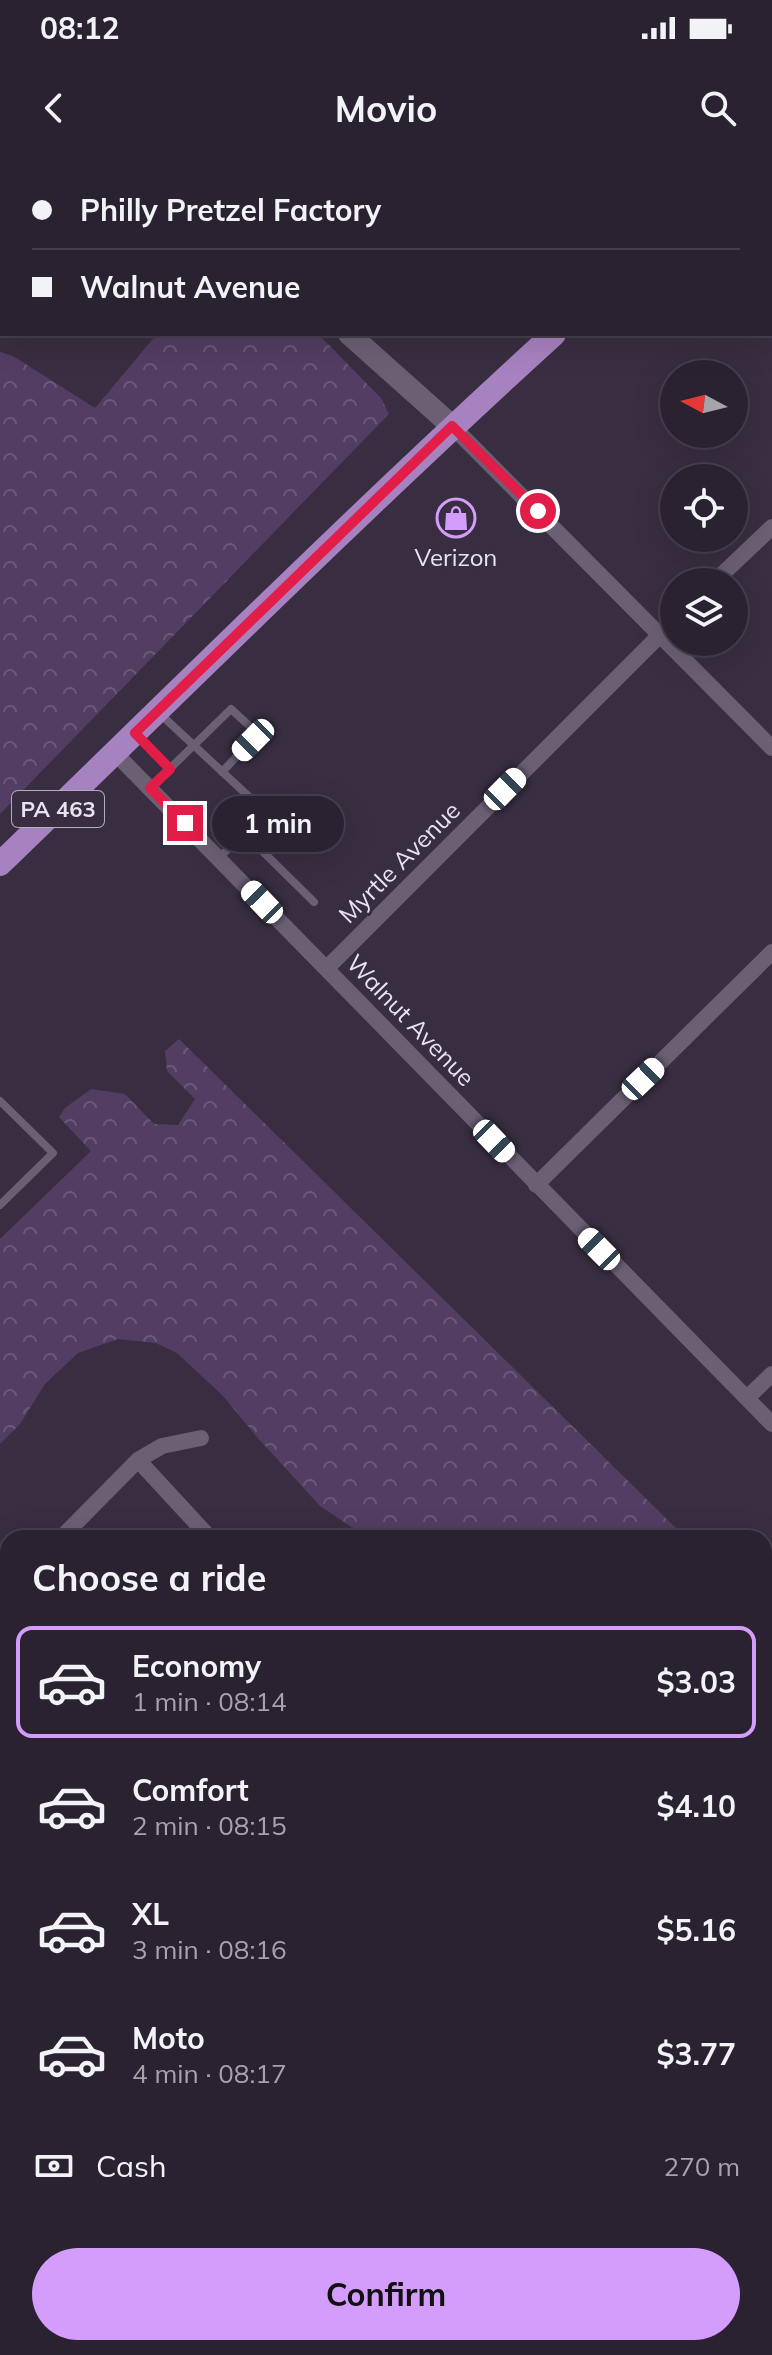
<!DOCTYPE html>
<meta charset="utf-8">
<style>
:root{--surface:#2b2231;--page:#332a39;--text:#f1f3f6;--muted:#a6a4ab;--line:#473f4d;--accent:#d49cfb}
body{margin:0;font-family:Mulish,sans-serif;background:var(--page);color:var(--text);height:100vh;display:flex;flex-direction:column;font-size:30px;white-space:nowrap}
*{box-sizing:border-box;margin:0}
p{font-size:26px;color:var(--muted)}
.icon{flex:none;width:44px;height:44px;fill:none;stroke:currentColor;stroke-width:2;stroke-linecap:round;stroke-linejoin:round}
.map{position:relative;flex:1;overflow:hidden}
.side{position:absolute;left:0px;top:1370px;width:772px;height:826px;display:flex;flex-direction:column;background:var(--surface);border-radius:24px 24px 0 0;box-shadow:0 8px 32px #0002,0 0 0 2px var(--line)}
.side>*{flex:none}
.banner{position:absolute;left:0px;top:0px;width:772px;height:176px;box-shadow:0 8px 32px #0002,0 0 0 2px var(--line);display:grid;align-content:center;height:176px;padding:0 32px;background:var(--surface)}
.needle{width:52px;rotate:277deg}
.tools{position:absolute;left:660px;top:200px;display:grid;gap:16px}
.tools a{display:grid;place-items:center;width:88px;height:88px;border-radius:50%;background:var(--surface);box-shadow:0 8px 32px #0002,0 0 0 2px var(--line);font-size:40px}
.end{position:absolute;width:36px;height:36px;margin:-18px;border:10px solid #e11d48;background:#fff;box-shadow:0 0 0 4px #fff}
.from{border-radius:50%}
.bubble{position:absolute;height:56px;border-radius:28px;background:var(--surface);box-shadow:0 8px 32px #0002,0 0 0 2px var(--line);font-size:26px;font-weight:700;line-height:56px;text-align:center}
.car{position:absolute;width:24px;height:48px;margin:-24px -12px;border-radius:10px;box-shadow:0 0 6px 2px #0007;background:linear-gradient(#fff 24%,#345 0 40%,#fff 0 76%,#345 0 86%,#fff 0)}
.banner b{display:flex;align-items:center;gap:28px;height:76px;font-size:30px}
.banner b+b{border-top:2px solid var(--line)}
.banner i{width:20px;height:20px;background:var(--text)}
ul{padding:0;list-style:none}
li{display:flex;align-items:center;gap:24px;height:112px;margin:0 16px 12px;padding:0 16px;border:4px solid transparent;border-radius:16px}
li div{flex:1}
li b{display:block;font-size:30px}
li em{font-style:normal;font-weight:700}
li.selected{border-color:var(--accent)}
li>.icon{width:72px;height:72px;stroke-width:1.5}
h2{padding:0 32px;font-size:36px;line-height:96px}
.pay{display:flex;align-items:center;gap:20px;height:88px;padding:0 32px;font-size:30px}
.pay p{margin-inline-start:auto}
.button{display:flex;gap:16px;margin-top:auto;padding:16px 32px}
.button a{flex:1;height:92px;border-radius:48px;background:var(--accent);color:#111;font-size:32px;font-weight:700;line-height:92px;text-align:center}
.status{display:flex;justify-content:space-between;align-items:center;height:56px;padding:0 40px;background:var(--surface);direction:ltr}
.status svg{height:22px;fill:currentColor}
header{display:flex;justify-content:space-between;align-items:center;height:104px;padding:0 32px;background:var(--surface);font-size:36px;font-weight:700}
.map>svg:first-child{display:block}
</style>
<div class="status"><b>08:12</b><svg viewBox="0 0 49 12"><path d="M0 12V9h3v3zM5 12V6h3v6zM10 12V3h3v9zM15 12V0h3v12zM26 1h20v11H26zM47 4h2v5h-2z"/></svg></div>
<header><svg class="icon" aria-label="back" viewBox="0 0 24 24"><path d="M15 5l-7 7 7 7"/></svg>Movio<svg class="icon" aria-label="search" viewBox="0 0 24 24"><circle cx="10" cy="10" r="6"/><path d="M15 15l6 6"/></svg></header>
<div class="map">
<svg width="772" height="2195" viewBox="0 0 772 2195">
<defs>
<pattern id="forest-crowns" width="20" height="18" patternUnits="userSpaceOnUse" patternTransform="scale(2)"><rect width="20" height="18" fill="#533d63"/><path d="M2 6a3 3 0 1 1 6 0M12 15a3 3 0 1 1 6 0" fill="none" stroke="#6c597a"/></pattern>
</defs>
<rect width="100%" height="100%" fill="#392e41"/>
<!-- forest -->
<path fill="url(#forest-crowns)" d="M157,174h161l63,64 8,16 -389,400v-462l13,4 82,52z
M179,879l507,499h-318l-48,-32 -63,-69 -34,-41 -46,-43 -21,-10 -38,-4 -40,14 -33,31 -25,40 -20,20v-205l91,-88 -32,-34 6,-9 26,-19 34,5 29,30 24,1 17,-26 -28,-28 -2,-20z
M764,1454l8,8v165h-8z"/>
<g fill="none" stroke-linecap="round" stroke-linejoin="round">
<!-- lane -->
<path stroke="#6b5f74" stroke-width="8" d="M181,0l2,2
M290,0l1,2
M626,0l3,2
M419,2l3,-2
M523,2l2,-2
M158,552l101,94 2,7 -2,5 -40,40
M137,575l33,34
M150,628l81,-79 24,22 1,5 -34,36
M244,673l70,69
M0,941l53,52 -53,52
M764,1951l8,1"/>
<!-- street -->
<path stroke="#6b5f74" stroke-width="16" d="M770,141l2,2
M452,266l320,322
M714,422l58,-55
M115,593l657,671
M327,808l347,-347
M536,1025l236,-233
M747,1238l25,-24
M138,1300l72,78
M61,1378l77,-78 24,-14 39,-8
M0,1440l8,-8
M0,1512l8,8
M764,1760l8,-3
M0,1995l8,-3
M0,2020l8,34
M764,2073l8,4
M39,2188l2,7
M489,2188l41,7
M199,2195l8,-7
M631,2195l2,-7"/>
<!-- secondary -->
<path stroke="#6b5f74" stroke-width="22" d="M217,0l1,2
M349,174l103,92"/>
<!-- primary -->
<path stroke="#a782c0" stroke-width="24" d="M735,2l2,-2
M0,704c184,-178 365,-358 554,-530"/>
</g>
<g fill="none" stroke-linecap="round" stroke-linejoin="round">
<!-- route -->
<path stroke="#e11d48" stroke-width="10" d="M185,663l-35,-35 20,-19 -35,-36 317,-307 86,85"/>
</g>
<!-- icons -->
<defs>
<g id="shop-ring" transform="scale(2)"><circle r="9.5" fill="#392e41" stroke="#d49cfb" stroke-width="1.5"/><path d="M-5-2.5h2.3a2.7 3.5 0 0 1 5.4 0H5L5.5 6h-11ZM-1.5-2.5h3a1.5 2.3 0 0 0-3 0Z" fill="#d49cfb"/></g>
</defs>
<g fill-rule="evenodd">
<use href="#shop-ring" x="456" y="358"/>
</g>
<g text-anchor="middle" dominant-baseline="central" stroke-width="6" stroke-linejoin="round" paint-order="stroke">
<!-- shield labels -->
<rect fill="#392e41" stroke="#b5adbb" stroke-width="2" x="12" y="631" width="92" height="36" rx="6"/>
<g font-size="22" font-weight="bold" fill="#eae3ef">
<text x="58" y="649">PA 463</text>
</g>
<!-- poi labels -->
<g font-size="24" fill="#eae3ef" stroke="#392e41">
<text x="456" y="397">Verizon</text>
</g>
<!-- street labels -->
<g font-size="24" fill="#eae3ef" stroke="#392e41">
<text transform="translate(399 702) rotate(-45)">Myrtle Avenue</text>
<text transform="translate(411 860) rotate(46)">Walnut Avenue</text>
</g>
</g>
</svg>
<div class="tools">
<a><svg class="needle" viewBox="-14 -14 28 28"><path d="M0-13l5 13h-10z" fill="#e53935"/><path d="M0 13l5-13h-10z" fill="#a6a4ab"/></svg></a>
<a><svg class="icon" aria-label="locate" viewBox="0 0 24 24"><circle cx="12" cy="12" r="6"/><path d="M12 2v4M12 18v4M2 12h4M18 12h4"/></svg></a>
<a><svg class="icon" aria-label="layers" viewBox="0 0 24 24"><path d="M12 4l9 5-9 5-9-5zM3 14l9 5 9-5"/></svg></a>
</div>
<i class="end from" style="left:538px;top:351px"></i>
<i class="end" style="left:185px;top:663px"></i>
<div class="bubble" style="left:212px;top:636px;width:132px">1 min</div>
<i class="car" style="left:253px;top:580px;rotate:225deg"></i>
<i class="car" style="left:505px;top:629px;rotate:45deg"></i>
<i class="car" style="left:262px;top:742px;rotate:316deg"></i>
<i class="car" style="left:643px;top:919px;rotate:46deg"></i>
<i class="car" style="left:494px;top:981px;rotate:136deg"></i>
<i class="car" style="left:599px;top:1089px;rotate:315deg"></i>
<div class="banner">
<b><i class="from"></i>Philly Pretzel Factory</b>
<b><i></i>Walnut Avenue</b>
</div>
<section class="side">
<h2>Choose a ride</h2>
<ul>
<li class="selected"><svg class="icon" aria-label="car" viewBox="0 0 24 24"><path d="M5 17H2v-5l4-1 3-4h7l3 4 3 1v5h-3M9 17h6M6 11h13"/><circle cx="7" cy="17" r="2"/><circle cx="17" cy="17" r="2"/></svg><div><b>Economy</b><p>1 min · 08:14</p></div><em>$3.03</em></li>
<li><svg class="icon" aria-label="car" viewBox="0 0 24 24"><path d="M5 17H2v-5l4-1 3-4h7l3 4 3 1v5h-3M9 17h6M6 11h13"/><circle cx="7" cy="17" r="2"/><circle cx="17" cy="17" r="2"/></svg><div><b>Comfort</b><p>2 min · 08:15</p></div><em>$4.10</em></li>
<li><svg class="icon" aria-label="car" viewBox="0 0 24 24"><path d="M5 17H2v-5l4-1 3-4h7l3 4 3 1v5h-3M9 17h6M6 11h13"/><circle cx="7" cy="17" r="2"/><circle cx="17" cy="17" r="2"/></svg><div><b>XL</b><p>3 min · 08:16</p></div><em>$5.16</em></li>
<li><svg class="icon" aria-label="car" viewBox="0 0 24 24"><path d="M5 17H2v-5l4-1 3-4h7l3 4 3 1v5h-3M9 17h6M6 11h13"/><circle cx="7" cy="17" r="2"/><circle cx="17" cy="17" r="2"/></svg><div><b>Moto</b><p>4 min · 08:17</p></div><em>$3.77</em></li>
</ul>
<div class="pay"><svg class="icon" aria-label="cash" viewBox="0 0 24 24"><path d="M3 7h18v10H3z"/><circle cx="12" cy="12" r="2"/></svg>Cash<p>270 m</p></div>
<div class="button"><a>Confirm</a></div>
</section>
</div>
